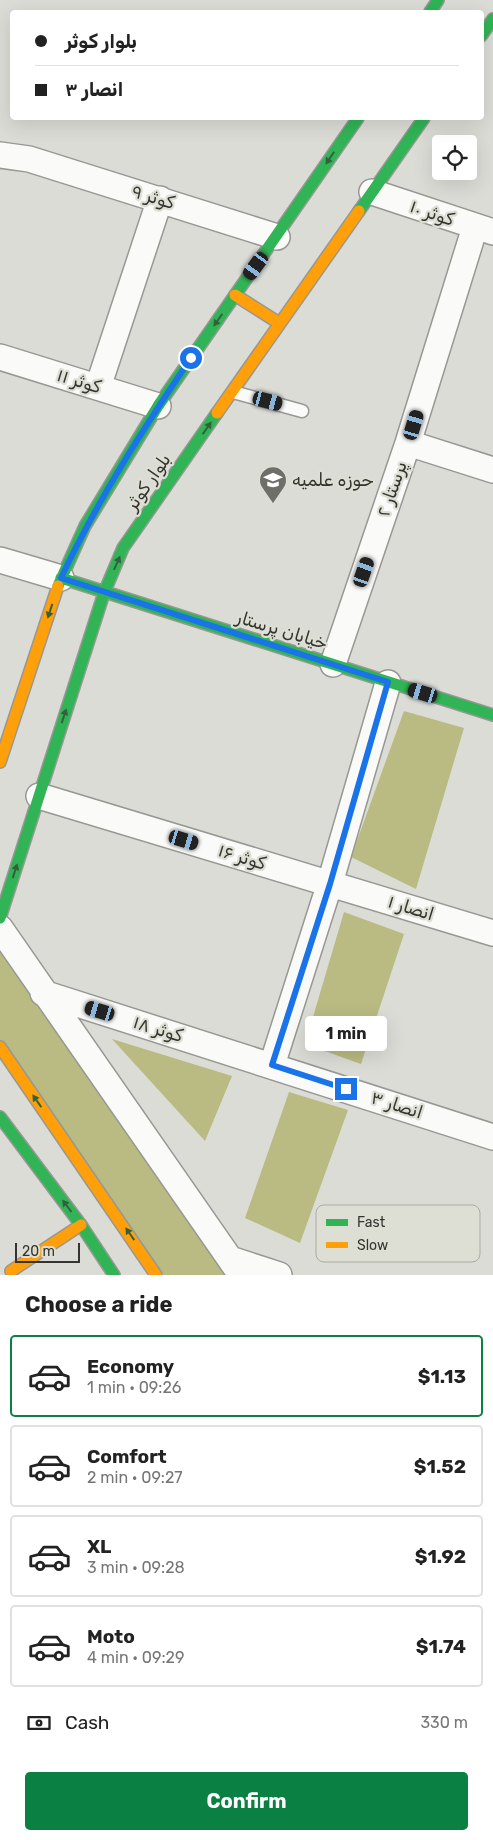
<!DOCTYPE html>
<meta charset="utf-8">
<style>
:root{--surface:#fff;--page:#f2f2f2;--text:#222;--muted:#767676;--line:#e0e0e0;--accent:#0b8043}
body{margin:0;font-family:Rubik,"Noto Naskh Arabic",sans-serif;background:var(--page);color:var(--text);height:100vh;display:flex;flex-direction:column;font-size:19px;white-space:nowrap}
*{box-sizing:border-box;margin:0}
p{font-size:16px;color:var(--muted)}
.icon{flex:none;width:28px;height:28px;fill:none;stroke:currentColor;stroke-width:2;stroke-linecap:round;stroke-linejoin:round}
.map{position:relative;height:1275px;overflow:hidden}
.sheet{display:flex;flex-direction:column;background:var(--surface);flex:1}
.sheet>*{flex:none}
.guide{position:absolute;left:10px;top:10px;width:474px;height:110px;border-radius:5px;box-shadow:0 5px 20px #0002;display:grid;align-content:center;height:110px;padding:0 25px;background:var(--surface)}
.fabs{position:absolute;left:432px;top:135px;display:grid;gap:10px}
.fabs a{display:grid;place-items:center;width:45px;height:45px;border-radius:5px;background:var(--surface);box-shadow:0 5px 20px #0002;font-size:25px}
.scale{position:absolute;left:15px;bottom:12px;width:65px;box-sizing:border-box;padding-left:5px;border:2px solid #343530;border-top:0;font-size:14px;line-height:18px;white-space:nowrap;color:#343530;-webkit-text-stroke:4px #dedfd4;paint-order:stroke}
.end{position:absolute;width:22px;height:22px;margin:-11px;border:6px solid #1a73e8;background:#fff;box-shadow:0 0 0 2px #fff}
.from{border-radius:50%}
.bubble{position:absolute;height:35px;border-radius:5px;background:var(--surface);box-shadow:0 5px 20px #0002;font-size:16px;font-weight:700;line-height:35px;text-align:center}
.car{position:absolute;width:15px;height:30px;margin:-15px -8px;border-radius:6px;box-shadow:0 0 4px 1px #0007;background:linear-gradient(#222 24%,#8ab4d8 0 40%,#222 0 76%,#8ab4d8 0 86%,#222 0)}
.guide b{display:flex;align-items:center;gap:18px;height:48px;font-size:19px}
.guide b+b{border-top:1px solid var(--line)}
.guide i{width:12px;height:12px;background:var(--text)}
ul{padding:0;list-style:none}
li{display:flex;align-items:center;gap:15px;height:82px;margin:0 10px 8px;padding:0 15px;border:2px solid var(--line);border-radius:5px}
li div{flex:1}
li b{display:block;font-size:19px}
li em{font-style:normal;font-weight:700}
li.selected{border-color:var(--accent)}
li>.icon{width:45px;height:45px;stroke-width:1.5}
h2{padding:0 25px;font-size:22px;line-height:60px}
.pay{display:flex;align-items:center;gap:12px;height:55px;padding:0 25px;font-size:19px}
.pay p{margin-inline-start:auto}
.cta{display:flex;gap:10px;margin-top:auto;padding:10px 25px}
.cta a{flex:1;height:58px;border-radius:5px;background:var(--accent);color:#fff;font-size:20px;font-weight:700;line-height:58px;text-align:center}
.map>svg:first-child{display:block}
</style>
<div class="map">
<svg width="493" height="1275" viewBox="0 0 493 1275">
<rect width="100%" height="100%" fill="#dcdcd7"/>
<!-- forest -->
<path fill="#b9bb82" d="M404,711l60,17 -48,161 -65,-32z
M344,912l60,22 -43,130 -56,-20z
M0,928l241,347h-88l-153,-226z
M112,1039l120,37 -27,65z
M289,1092l59,18 -48,133 -55,-25z"/>
<g fill="none" stroke-linecap="round" stroke-linejoin="round">
<!-- lane casing -->
<g stroke="#979893" stroke-width="15">
<path id="lane" d="M233,392l69,19"/>
</g>
<!-- street casing -->
<g stroke="#979893" stroke-width="28">
<path id="street" d="M0,155l29,4 248,78
M372,192l121,40
M0,357l158,49
M98,387l62,-188
M408,443l85,27
M0,560l61,18
M333,664l75,-221 67,-216
M39,796l454,137
M0,928l241,347
M43,993l450,144
M272,1065l58,-182 58,-200
M230,1259l49,16"/>
</g>
<!-- fast casing -->
<g stroke="#979893" stroke-width="14">
<path id="fast" d="M430,12l8,-12
M481,36l12,-17
M359,211l65,-93
M61,578l432,137
M58,586l27,-60 73,-120 200,-288
M0,918l104,-325 19,-45 94,-135
M0,1117l81,108 33,50"/>
</g>
<!-- slow casing -->
<g stroke="#979893" stroke-width="14">
<path id="slow" d="M235,295l44,28
M217,413l142,-202
M0,762l58,-176
M0,1047l156,228
M11,1271l70,-46"/>
</g>
<!-- lane -->
<use href="#lane" stroke="#fafaf9" stroke-width="12"/>
<!-- street -->
<use href="#street" stroke="#fafaf9" stroke-width="25"/>
<!-- fast -->
<use href="#fast" stroke="#30b455" stroke-width="11"/>
<!-- slow -->
<use href="#slow" stroke="#ff9f0a" stroke-width="11"/>
</g>
<!-- one-way arrows -->
<defs><path id="oneway-solid" d="M-6-.8H1V-3.2L6.5 0L1 3.2V.8H-6Z" transform="scale(1.25)"/></defs>
<g fill="#33613d">
<use href="#oneway-solid" transform="translate(330 158) rotate(124)"/>
<use href="#oneway-solid" transform="translate(218 320) rotate(125)"/>
<use href="#oneway-solid" transform="translate(207 428) rotate(-55)"/>
<use href="#oneway-solid" transform="translate(117 563) rotate(-66)"/>
<use href="#oneway-solid" transform="translate(50 611) rotate(108)"/>
<use href="#oneway-solid" transform="translate(64 716) rotate(-72)"/>
<use href="#oneway-solid" transform="translate(15 871) rotate(-72)"/>
<use href="#oneway-solid" transform="translate(37 1101) rotate(-125)"/>
<use href="#oneway-solid" transform="translate(67 1206) rotate(-127)"/>
<use href="#oneway-solid" transform="translate(130 1234) rotate(-125)"/>
</g>
<g fill="none" stroke-linecap="round" stroke-linejoin="round">
<!-- route -->
<path stroke="#1a73e8" stroke-width="6" d="M191,358c-48,71 -94,143 -130,220l327,104 -58,202 -58,181 74,24"/>
</g>
<!-- icons -->
<defs>
<g id="university-pin" transform="scale(1.4375)"><path d="M0 17L-7.5 6A9.5 9.5 0 1 1 7.5 6Z" fill="#6f6f6a" stroke="#dedfd4"/><path d="M0-5L7-2L0 1L-7-2ZM-4 1L0 2.5L4 1V4Q0 6-4 4Z" fill="#fff"/></g>
</defs>
<g fill-rule="evenodd">
<use href="#university-pin" x="273" y="480"/>
</g>
<g text-anchor="middle" dominant-baseline="central" stroke-width="4.5" stroke-linejoin="round" paint-order="stroke">
<!-- street labels -->
<g font-size="18" fill="#343530" stroke="#dedfd4">
<text transform="translate(153 197) rotate(17)">کوثر ۹</text>
<text transform="translate(432 213) rotate(19)">کوثر ۱۰</text>
<text transform="translate(79 381) rotate(17)">کوثر ۱۱</text>
<text transform="translate(148 482) rotate(-55)">بلوار کوثر</text>
<text transform="translate(392 489) rotate(-71)">پرستار ۲</text>
<text transform="translate(282 630) rotate(17)">خیابان پرستار</text>
<text transform="translate(242 857) rotate(17)">کوثر ۱۶</text>
<text transform="translate(411 908) rotate(17)">انصار ۱</text>
<text transform="translate(158 1029) rotate(17)">کوثر ۱۸</text>
<text transform="translate(397 1105) rotate(18)">انصار ۳</text>
</g>
<!-- poi labels -->
<g font-size="18" fill="#343530" stroke="#dedfd4" text-anchor="start">
<text x="292" y="480">حوزه علمیه</text>
</g>
</g>
<!-- legend -->
<rect x="316" y="1205" width="164" height="57" rx="8" fill="#dedfd4" stroke="#abaca3" stroke-width="1"/>
<rect x="326" y="1219" width="22" height="7" fill="#30b455"/>
<rect x="326" y="1242" width="22" height="6" fill="#ff9f0a"/>
<g font-size="14" fill="#343530">
<text x="357" y="1227">Fast</text>
<text x="357" y="1250">Slow</text>
</g>
</svg>
<div class="fabs">
<a><svg class="icon" aria-label="locate" viewBox="0 0 24 24"><circle cx="12" cy="12" r="6"/><path d="M12 2v4M12 18v4M2 12h4M18 12h4"/></svg></a>
</div>
<div class="scale">20 m</div>
<i class="end from" style="left:191px;top:358px"></i>
<i class="end" style="left:346px;top:1089px"></i>
<div class="bubble" style="left:305px;top:1016px;width:82px">1 min</div>
<i class="car" style="left:256px;top:266px;rotate:216deg"></i>
<i class="car" style="left:268px;top:401px;rotate:105deg"></i>
<i class="car" style="left:414px;top:425px;rotate:17deg"></i>
<i class="car" style="left:364px;top:572px;rotate:19deg"></i>
<i class="car" style="left:423px;top:693px;rotate:287deg"></i>
<i class="car" style="left:184px;top:840px;rotate:107deg"></i>
<i class="car" style="left:100px;top:1011px;rotate:287deg"></i>
<div class="guide">
<b><i class="from"></i>بلوار کوثر</b>
<b><i></i>انصار ۳</b>
</div>
</div>
<section class="sheet">
<h2>Choose a ride</h2>
<ul>
<li class="selected"><svg class="icon" aria-label="car" viewBox="0 0 24 24"><path d="M5 17H2v-5l4-1 3-4h7l3 4 3 1v5h-3M9 17h6M6 11h13"/><circle cx="7" cy="17" r="2"/><circle cx="17" cy="17" r="2"/></svg><div><b>Economy</b><p>1 min · 09:26</p></div><em>$1.13</em></li>
<li><svg class="icon" aria-label="car" viewBox="0 0 24 24"><path d="M5 17H2v-5l4-1 3-4h7l3 4 3 1v5h-3M9 17h6M6 11h13"/><circle cx="7" cy="17" r="2"/><circle cx="17" cy="17" r="2"/></svg><div><b>Comfort</b><p>2 min · 09:27</p></div><em>$1.52</em></li>
<li><svg class="icon" aria-label="car" viewBox="0 0 24 24"><path d="M5 17H2v-5l4-1 3-4h7l3 4 3 1v5h-3M9 17h6M6 11h13"/><circle cx="7" cy="17" r="2"/><circle cx="17" cy="17" r="2"/></svg><div><b>XL</b><p>3 min · 09:28</p></div><em>$1.92</em></li>
<li><svg class="icon" aria-label="car" viewBox="0 0 24 24"><path d="M5 17H2v-5l4-1 3-4h7l3 4 3 1v5h-3M9 17h6M6 11h13"/><circle cx="7" cy="17" r="2"/><circle cx="17" cy="17" r="2"/></svg><div><b>Moto</b><p>4 min · 09:29</p></div><em>$1.74</em></li>
</ul>
<div class="pay"><svg class="icon" aria-label="cash" viewBox="0 0 24 24"><path d="M3 7h18v10H3z"/><circle cx="12" cy="12" r="2"/></svg>Cash<p>330 m</p></div>
<div class="cta"><a>Confirm</a></div>
</section>
